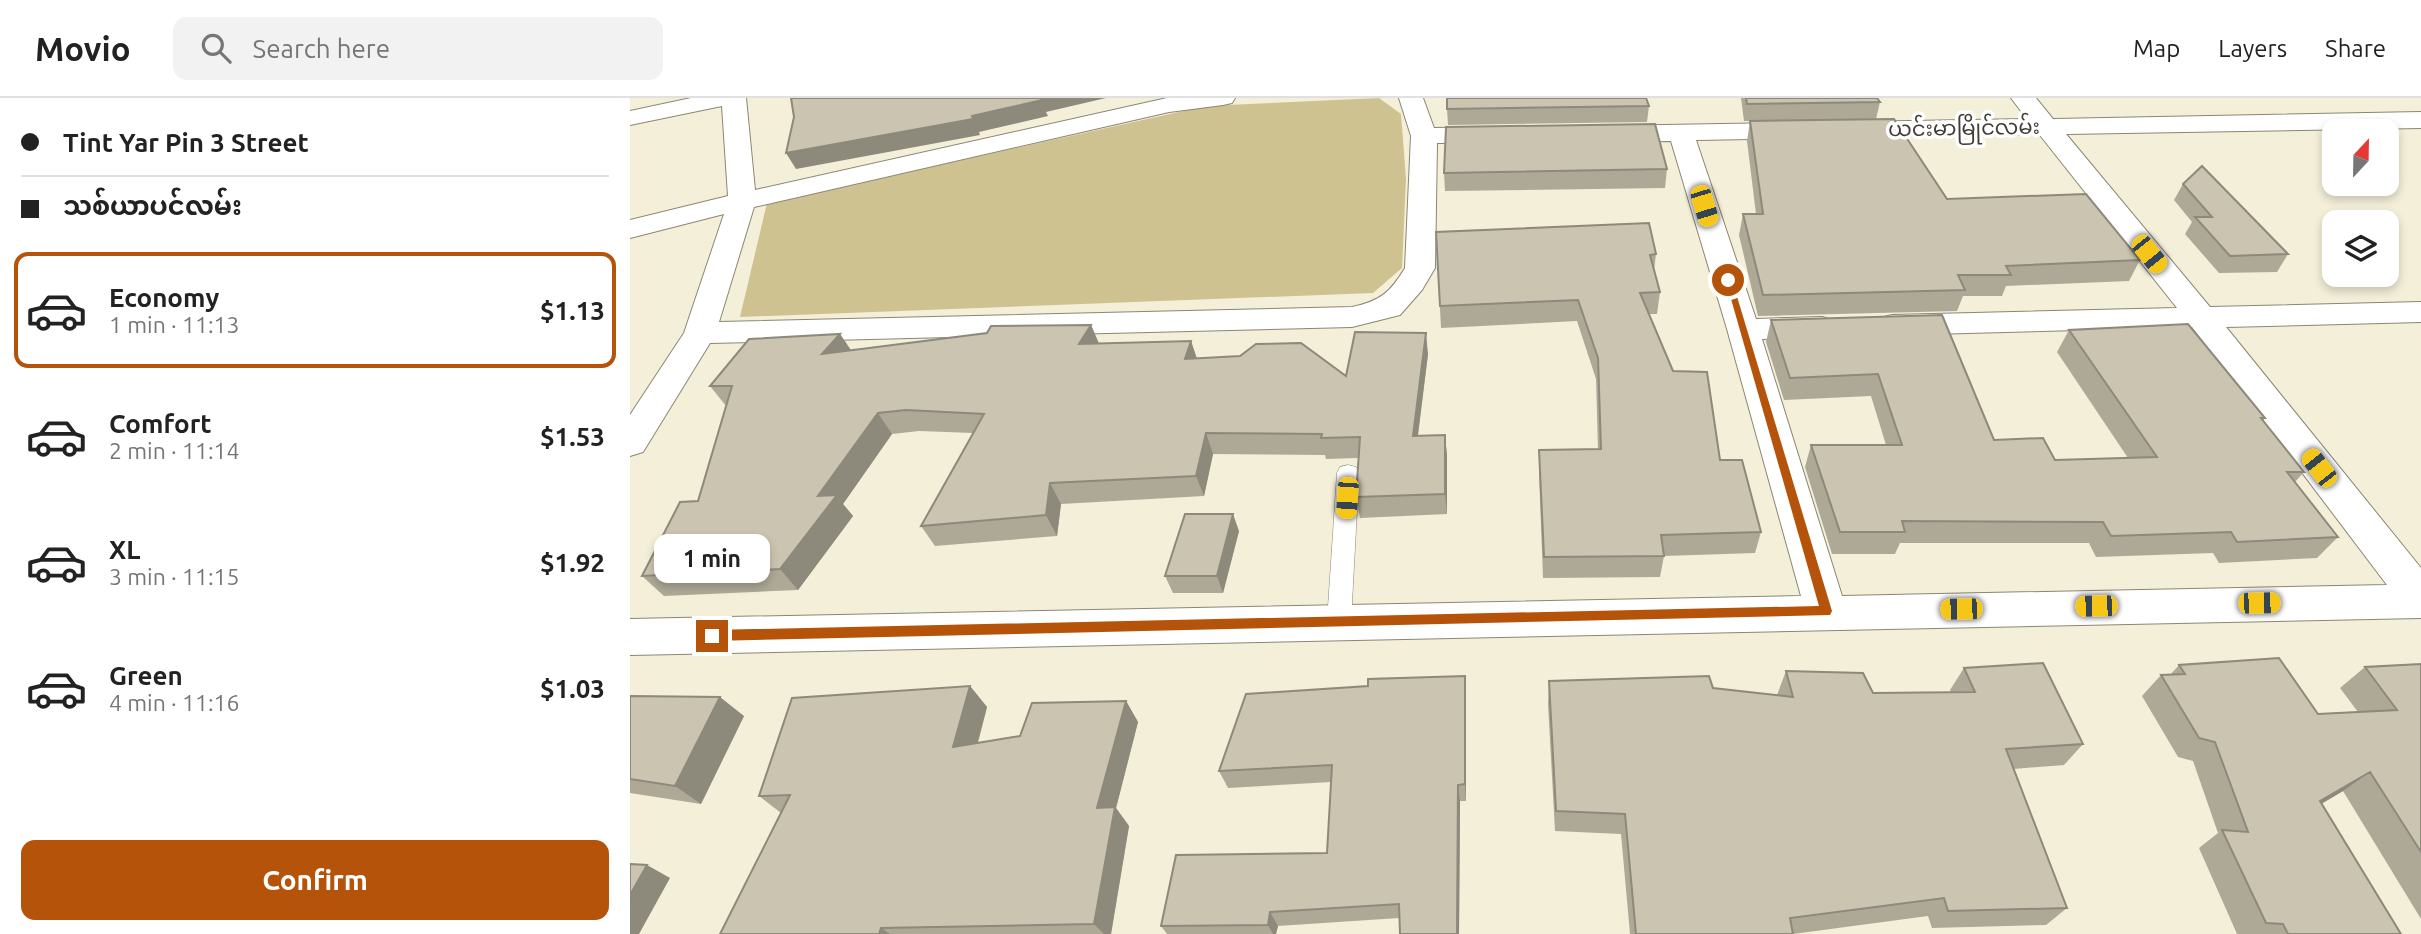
<!DOCTYPE html>
<meta charset="utf-8">
<style>
:root{--surface:#fff;--page:#f2f2f2;--text:#222;--muted:#767676;--line:#e0e0e0;--accent:#b45309}
body{margin:0;font-family:Ubuntu,"Noto Sans Myanmar",sans-serif;background:var(--page);color:var(--text);height:100vh;display:flex;flex-direction:column;font-size:26px;white-space:nowrap}
*{box-sizing:border-box;margin:0}
p{font-size:23px;color:var(--muted)}
.icon{flex:none;width:38px;height:38px;fill:none;stroke:currentColor;stroke-width:2;stroke-linecap:round;stroke-linejoin:round}
.map{position:relative;flex:1;overflow:hidden}
.sheet{display:flex;flex-direction:column;background:var(--surface);width:630px}
.sheet>*{flex:none}
.guide{display:grid;align-content:center;height:154px;padding:0 21px;background:var(--surface)}
.needle{width:46px;rotate:22deg}
.controls{position:absolute;left:1692px;top:21px;display:grid;gap:14px}
.controls a{display:grid;place-items:center;width:77px;height:77px;border-radius:14px;background:var(--surface);box-shadow:0 4px 10px #0003;font-size:35px}
.end{position:absolute;width:32px;height:32px;margin:-16px;border:9px solid #b45309;background:#fff;box-shadow:0 0 0 4px #fff}
.from{border-radius:50%}
.bubble{position:absolute;height:49px;border-radius:14px;background:var(--surface);box-shadow:0 4px 10px #0003;font-size:23px;font-weight:700;line-height:49px;text-align:center}
.car{position:absolute;width:21px;height:42px;margin:-21px -10px;border-radius:9px;box-shadow:0 0 5px 2px #0007;background:linear-gradient(#f5c518 24%,#345 0 40%,#f5c518 0 76%,#345 0 86%,#f5c518 0)}
.guide b{display:flex;align-items:center;gap:24px;height:66px;font-size:26px}
.guide b+b{border-top:2px solid var(--line)}
.guide i{width:18px;height:18px;background:var(--text)}
ul{padding:0;list-style:none}
li{display:flex;align-items:center;gap:21px;height:116px;margin:0 14px 10px;padding:0 7px;border:4px solid transparent;border-radius:14px}
li div{flex:1}
li b{display:block;font-size:26px}
li em{font-style:normal;font-weight:700}
li.current{border-color:var(--accent)}
li>.icon{width:63px;height:63px;stroke-width:1.5}
.button{display:flex;gap:14px;margin-top:auto;padding:14px 21px}
.button a{flex:1;height:80px;border-radius:14px;background:var(--accent);color:#fff;font-size:28px;font-weight:700;line-height:80px;text-align:center}
header{display:flex;align-items:center;gap:42px;box-sizing:border-box;height:98px;padding:0 35px;background:var(--surface);border-bottom:2px solid var(--line)}
header strong{font-size:33px}
nav{display:flex;gap:38px;margin-inline-start:auto;font-size:24px}
.search{width:490px;height:63px;background:var(--page);display:flex;align-items:center;gap:18px;box-sizing:border-box;padding:0 24px;border-radius:14px;color:var(--muted);font-size:26px}
main{display:flex;flex:1;min-height:0}
.map>svg:first-child{display:block}
</style>
<header>
<strong>Movio</strong>
<div class="search"><svg class="icon" aria-label="search" viewBox="0 0 24 24"><circle cx="10" cy="10" r="6"/><path d="M15 15l6 6"/></svg>Search here</div>
<nav><a>Map</a><a>Layers</a><a>Share</a></nav>
</header>
<main>
<section class="sheet">
<div class="guide">
<b><i class="from"></i>Tint Yar Pin 3 Street</b>
<b><i></i>သစ်ယာပင်လမ်း</b>
</div>
<ul>
<li class="current"><svg class="icon" aria-label="car" viewBox="0 0 24 24"><path d="M5 17H2v-5l4-1 3-4h7l3 4 3 1v5h-3M9 17h6M6 11h13"/><circle cx="7" cy="17" r="2"/><circle cx="17" cy="17" r="2"/></svg><div><b>Economy</b><p>1 min · 11:13</p></div><em>$1.13</em></li>
<li><svg class="icon" aria-label="car" viewBox="0 0 24 24"><path d="M5 17H2v-5l4-1 3-4h7l3 4 3 1v5h-3M9 17h6M6 11h13"/><circle cx="7" cy="17" r="2"/><circle cx="17" cy="17" r="2"/></svg><div><b>Comfort</b><p>2 min · 11:14</p></div><em>$1.53</em></li>
<li><svg class="icon" aria-label="car" viewBox="0 0 24 24"><path d="M5 17H2v-5l4-1 3-4h7l3 4 3 1v5h-3M9 17h6M6 11h13"/><circle cx="7" cy="17" r="2"/><circle cx="17" cy="17" r="2"/></svg><div><b>XL</b><p>3 min · 11:15</p></div><em>$1.92</em></li>
<li><svg class="icon" aria-label="car" viewBox="0 0 24 24"><path d="M5 17H2v-5l4-1 3-4h7l3 4 3 1v5h-3M9 17h6M6 11h13"/><circle cx="7" cy="17" r="2"/><circle cx="17" cy="17" r="2"/></svg><div><b>Green</b><p>4 min · 11:16</p></div><em>$1.03</em></li>
</ul>
<div class="button"><a>Confirm</a></div>
</section>
<div class="map">
<svg width="1791" height="836" viewBox="0 0 1791 836">
<rect width="100%" height="100%" fill="#f4efd9"/>
<!-- green -->
<path fill="#cfc291" d="M749,0l22,16 5,65 -4,89 -29,25 -633,24 27,-114 439,-97z"/>
<g fill="none" stroke-linecap="round" stroke-linejoin="round">
<!-- lane casing -->
<g stroke="#8b8673" stroke-width="1">
<path id="lane" d="M718,367l8,2 3,6 -8,149 -3,7 -9,3 -9,-3 -3,-7 10,-149 3,-6z"/>
</g>
<!-- street casing -->
<g stroke="#8b8673" stroke-width="2">
<path id="street" d="M61,0h55l9,92 412,-92h68l-3,5 -9,2 -54,7 -415,95 -35,115 633,-15c28,-6 38,-14 53,-39l6,-132 -12,-38h24l11,30 65,-1 9,3 4,5 -4,5 -9,3h-62l-2,125 -13,22 -22,25 -48,12 -642,16 -67,109 -13,4v-41l54,-82 40,-119 -94,24v-18l98,-24 -6,-90 -92,19v-14z
M1381,0h25l17,21 368,-7v16l-355,6 144,173 211,-5v20l-195,5 195,241v50l-1791,37v-36l1171,-23 -74,-267 -56,-188 -66,1 -9,-3 -4,-5 4,-5 9,-3 422,-7zM1409,36l138,174 -285,7 -11,3 -5,7 5,7 11,3 300,-8 195,258 -545,11 -80,-257 60,-2 11,-3 5,-7 -5,-7 -11,-3 -66,2 -60,-179z"/>
</g>
<!-- lane -->
<use href="#lane" fill="#fff" fill-rule="evenodd"/>
<!-- street -->
<use href="#street" fill="#fff" fill-rule="evenodd"/>
</g>
<!-- wall -->
<path fill="#aea997" d="M1111,0h136l3,4 -4,17 -132,2z
M1019,8l-2,16 -199,3 -1,-16z
M1120,23l197,78 193,61 -11,21 -123,5 -4,10h-39l-6,15 -199,5 -19,-81 4,-21h13l-9,-73z
M1037,71l-2,19 -220,3 -1,-18z
M1553,86l105,70 -11,18 -58,1 -34,-39 7,-12 -18,-22z
M806,134l220,22 -2,17 6,21 -3,22h-8l24,57 47,89 41,72 -6,21 -91,3 -4,21 -117,1 -4,-106v-22h59l-2,-71 -19,-58 -136,7z
M1312,217l52,125 61,20 73,-2 -71,-106 12,-22 196,88 -2,3 41,51 -9,10 43,55 -21,21 -98,5 -6,-10 -117,4 -7,-14h-189l-5,11h-63l-27,-87 6,-22h75l-15,-49 -87,4 -18,-58 5,-22z
M461,227l8,19 92,-3 6,18 149,17 82,-22 -10,82 27,-1 2,21v58l-87,4 -4,-21 2,-39 -32,1 -1,-4 -112,-1 -9,42 -143,8 -4,32 -122,10 -14,-20 52,-93 -54,-2 -27,3 -49,70 10,12 -55,74 -134,6 -22,-20 56,-75 28,-95 -16,-20 130,-52 11,16z
M609,433l-16,62h-50l-8,-17z
M1791,566v255l-78,-128 -22,13 80,130h-164l-38,-86 19,-15 -25,-72 -15,-4 -36,-61 19,-21h9l9,-10 139,49 40,-2 -18,-24 25,-21z
M1334,570l119,76 -19,21 -51,4 54,139 -21,17 -114,3 -4,-12 -135,18h-163l-9,-100 -66,-3 -7,-127 1,-23 164,7 64,7 9,-24 87,22 78,-1 -1,-2z
M340,588l17,21 -9,36 42,-7 106,-35 12,21 -22,86 13,18 -18,108h-391l61,-121 -22,-17z
M836,596v107h-6l-1,133h-59l-1,-16 -121,8 -2,8h-109l-6,-8 166,-73 4,-71 -103,6 -9,-17z
M0,598l114,20 -43,88 -71,-11z"/>
<!-- shaded-wall -->
<path fill="#8d897b" d="M411,0h65l-60,14 2,4 -69,16 1,3 -184,34 -10,-16 186,-37z
M461,227l9,21 -21,-2z
M796,235l2,21 -13,103 -2,-21z
M210,236l14,21 -32,-1z
M561,243l7,21 -13,-3z
M248,315l14,21 -49,70 10,12 -55,74 -18,-21 38,-73z
M576,335l7,21 -9,42 -8,-20z
M815,337l2,21v58l-2,-20z
M420,385l11,21 -4,32 -11,-21z
M603,416l6,17 -16,62 -6,-17z
M835,578l1,18v107l-1,-17z
M340,588l17,21 -16,60 -18,-20z
M90,599l24,19 -43,88 -26,-18z
M496,603l12,21 -22,86 13,18 -18,108h-7l-10,-10 3,-116z
M1740,674l-27,19 -49,29 26,-19z
M828,687l2,16 -1,133h-2z
M17,767l23,13 -31,56h-9v-39z
M640,814l8,14 -2,8h-3l-5,-9z
M251,830l9,6h-11z"/>
<!-- building -->
<path fill="#cac4b0" stroke="#8d897b" stroke-width="2" d="M161,0h250l1,2 -70,16 1,3 -187,34 8,-36z
M817,0h199l3,8 -202,3z
M1116,0h131l3,4 -133,2z
M1264,21l53,80 139,-5 54,66 -134,6 5,9h-53l7,15 -202,5 -20,-81h20l-13,-93z
M1025,26l12,45 -223,4 2,-46z
M1572,68l86,88 -58,2 -35,-39h17l-29,-33z
M1019,125l7,31 -6,1 10,37 -20,1 33,78 34,1 13,88h22l19,72 -100,3 3,21 -120,1 -5,-107 62,-1 -3,-91 -20,-58 -138,6 -4,-74z
M1312,217l52,125 49,-2 12,22 102,-3 -88,-127 119,-6 77,94h-4l43,54h-17l51,65 -101,5 -6,-10 -120,4 -8,-14 -201,-1 3,11h-65l-29,-87h91l-24,-71 -88,4 -19,-58z
M461,227l-12,19 112,-3 -6,18 55,-3 16,-12 45,-1 45,33 9,-44 71,1 -13,103 32,-1v59l-89,3 4,-60 -39,1 1,-4 -116,-1 -10,43 -146,7 -4,32 -125,11 63,-112 -78,-4 -28,3 -60,83 19,-1 -57,74 -138,7 38,-74 18,-1 34,-115h-22l39,-47 91,-5 -18,20 165,-21 4,-7z
M555,416h48l-16,62h-52z
M1649,560l39,56 79,-4 -32,-43 56,-3v188l-51,-80 -50,29 81,133h-113l-5,-10 -17,-1 -44,-93 26,2 -33,-90 -16,-4 -38,-63 24,-1 -6,-9z
M1413,565l40,81 -77,5 61,159 -119,3 -4,-13 -154,20 3,16h-157l-11,-120 -69,-3 -7,-130 160,-5 4,12 80,9 -7,-26 77,2 10,20 102,-1 -11,-24z
M835,578v108l-7,1 -1,149h-57l-1,-30 -129,8 -2,13 -107,1 15,-71 151,-2 5,-88 -113,6 27,-77 122,-8v-7z
M340,588l-17,61 67,-11 12,-33 94,-2 -29,107 18,-1 -21,117 -213,4 -2,6h-159l70,-139 -31,1 33,-98z
M0,598l90,1 -45,89 -45,-7z
M0,766l17,1 -17,30z"/>
<!-- route -->
<path fill="#b45309" d="M1095,180l7,2 100,331 -2,4 -1118,26 -7,-5 7,-6 1107,-24z"/>
<g text-anchor="middle" dominant-baseline="central" stroke-width="7" stroke-linejoin="round" paint-order="stroke">
<!-- far-street labels -->
<g font-size="21" fill="#3f3d35" stroke="#fff">
<text transform="translate(1334 29) rotate(-1)">ယင်းမာမြိုင်လမ်း</text>
</g>
</g>
</svg>
<div class="controls">
<a><svg class="needle" viewBox="-14 -14 28 28"><path d="M0-13l5 13h-10z" fill="#e53935"/><path d="M0 13l5-13h-10z" fill="#767676"/></svg></a>
<a><svg class="icon" aria-label="layers" viewBox="0 0 24 24"><path d="M12 4l9 5-9 5-9-5zM3 14l9 5 9-5"/></svg></a>
</div>
<i class="end from" style="left:1098px;top:182px"></i>
<i class="end" style="left:82px;top:538px"></i>
<div class="bubble" style="left:24px;top:436px;width:116px">1 min</div>
<i class="car" style="left:1074px;top:108px;rotate:163deg"></i>
<i class="car" style="left:1519px;top:156px;rotate:141deg"></i>
<i class="car" style="left:1689px;top:370px;rotate:322deg"></i>
<i class="car" style="left:717px;top:400px;rotate:184deg"></i>
<i class="car" style="left:1629px;top:505px;rotate:89deg"></i>
<i class="car" style="left:1466px;top:508px;rotate:269deg"></i>
<i class="car" style="left:1331px;top:511px;rotate:269deg"></i>
</div>
</main>
